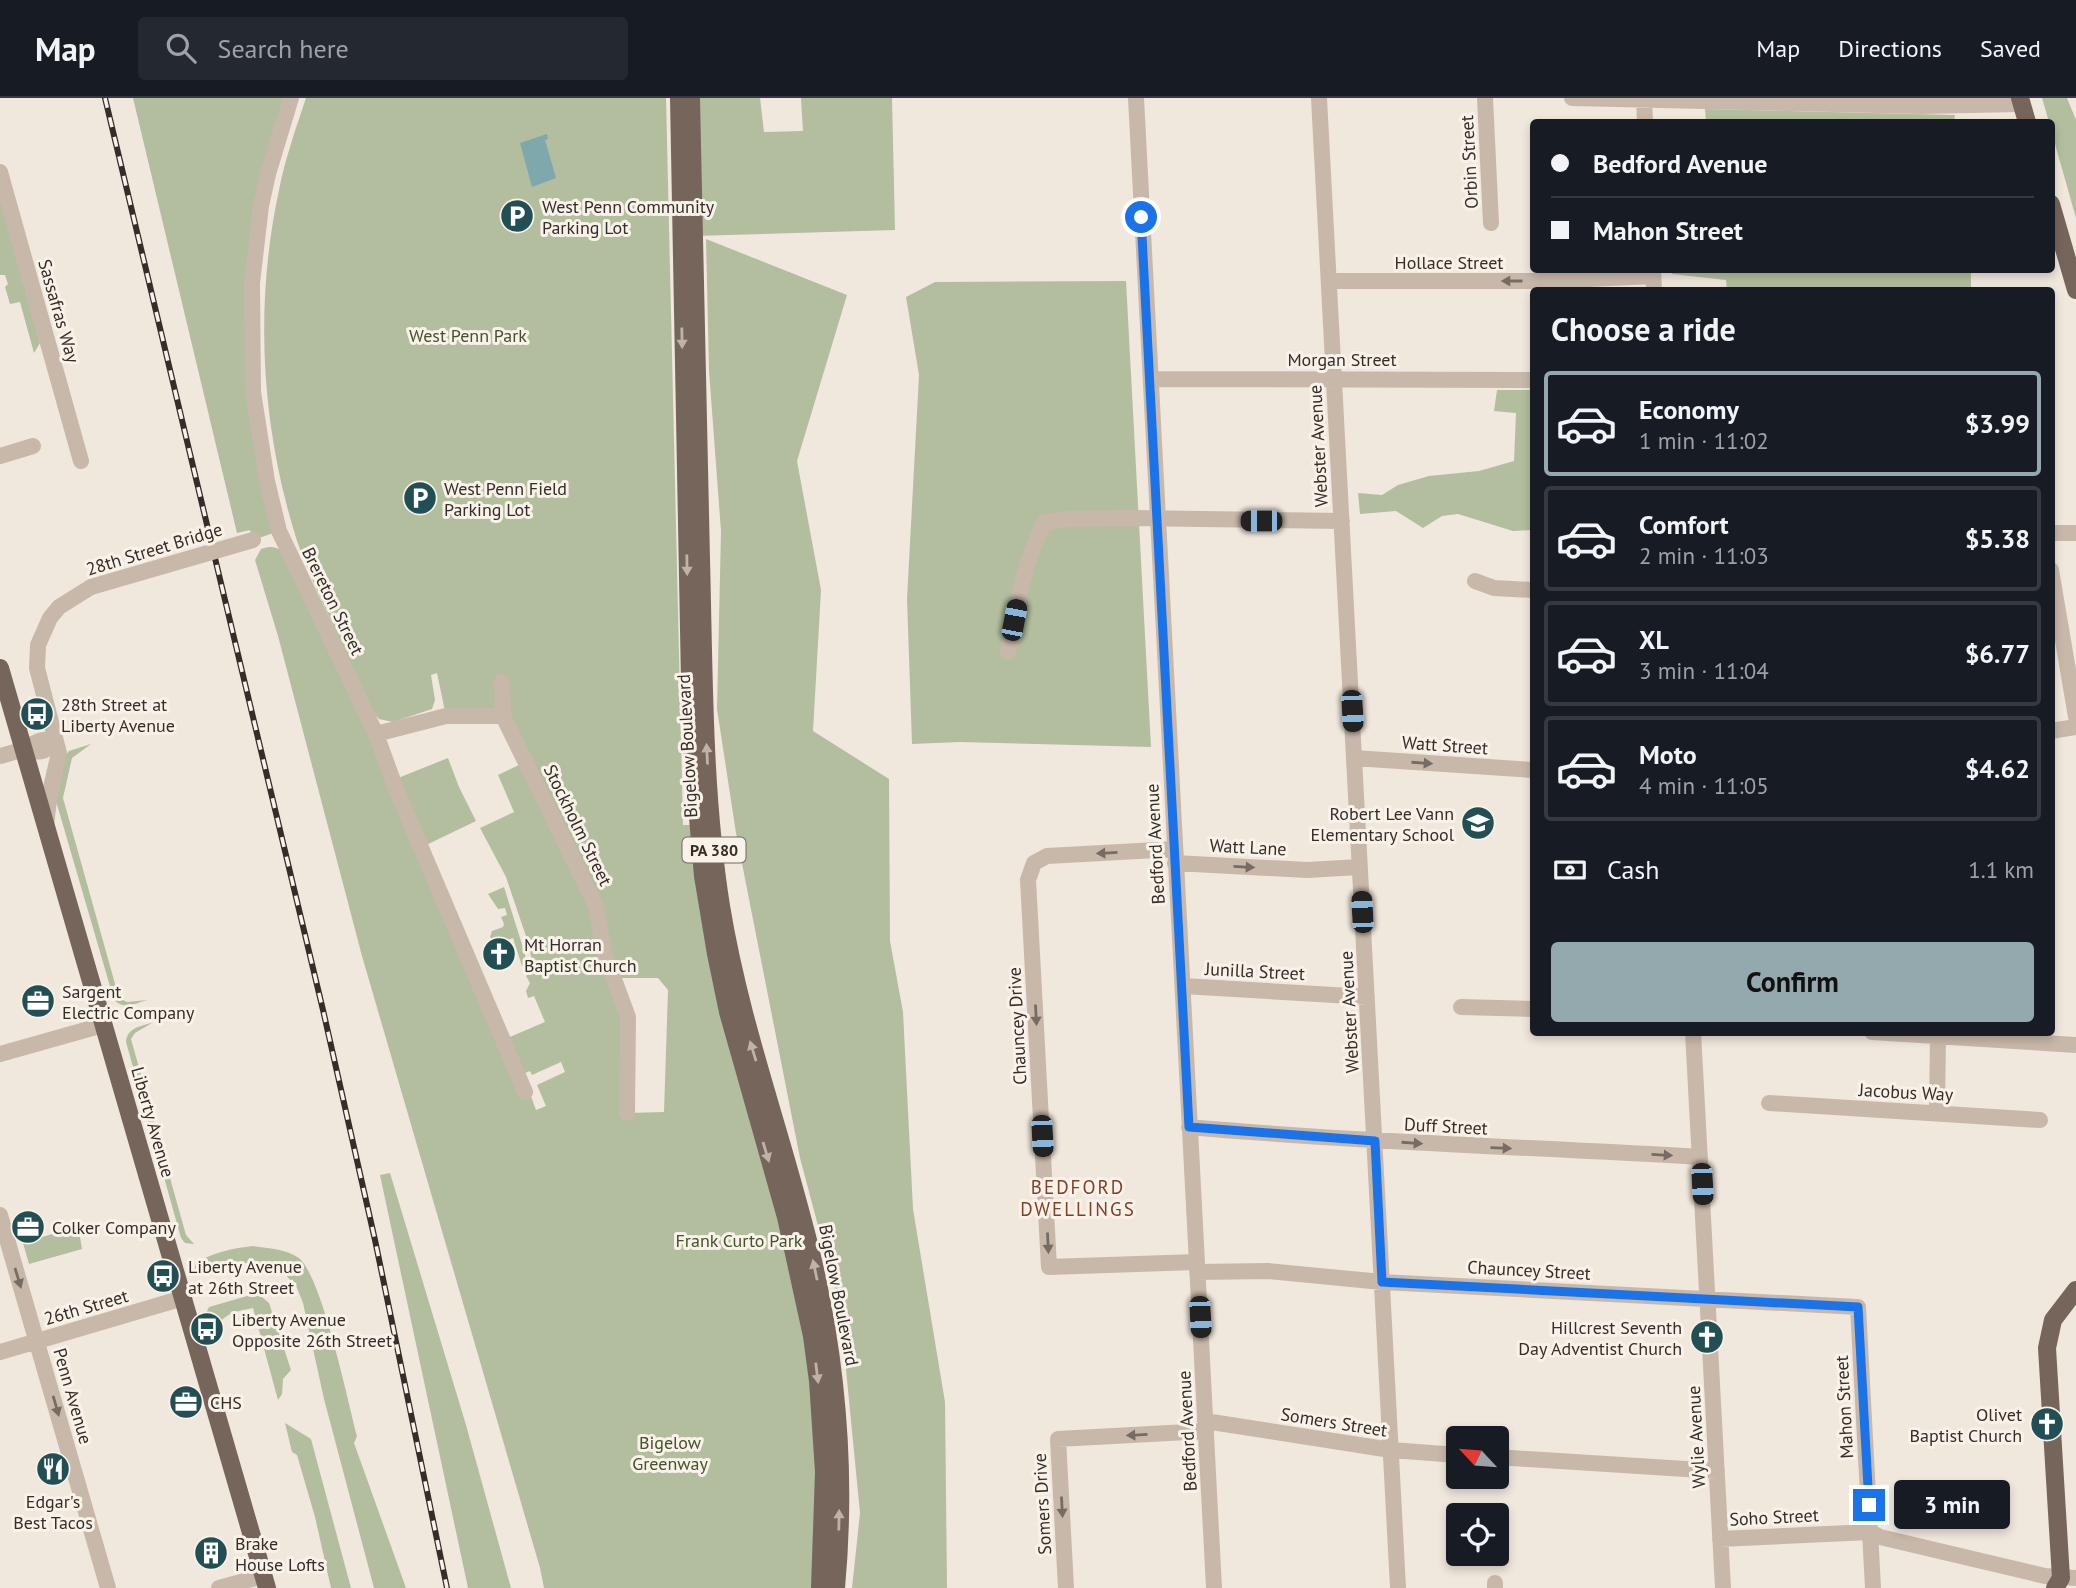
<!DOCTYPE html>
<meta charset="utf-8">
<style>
:root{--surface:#171b24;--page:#242831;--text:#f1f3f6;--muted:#9ea1a6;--line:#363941;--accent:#93a9ad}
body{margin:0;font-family:"PT Sans",sans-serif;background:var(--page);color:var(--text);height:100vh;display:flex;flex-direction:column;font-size:26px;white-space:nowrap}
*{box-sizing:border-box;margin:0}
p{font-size:23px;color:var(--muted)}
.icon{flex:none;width:38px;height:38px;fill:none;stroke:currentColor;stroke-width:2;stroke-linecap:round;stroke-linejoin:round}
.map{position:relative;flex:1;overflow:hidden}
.panel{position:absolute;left:1530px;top:189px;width:525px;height:749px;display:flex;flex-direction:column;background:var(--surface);border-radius:7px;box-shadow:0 4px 10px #0003}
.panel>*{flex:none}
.top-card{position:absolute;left:1530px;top:21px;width:525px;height:154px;border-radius:7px;box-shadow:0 4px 10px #0003;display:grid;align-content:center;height:154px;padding:0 21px;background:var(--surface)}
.needle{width:46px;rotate:296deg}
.buttons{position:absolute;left:1446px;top:1328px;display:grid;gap:14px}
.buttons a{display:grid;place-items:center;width:63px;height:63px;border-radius:7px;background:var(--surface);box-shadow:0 4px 10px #0003;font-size:35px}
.end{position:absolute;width:32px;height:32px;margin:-16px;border:9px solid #1a73e8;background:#fff;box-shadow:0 0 0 4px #fff}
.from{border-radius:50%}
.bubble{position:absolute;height:49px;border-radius:7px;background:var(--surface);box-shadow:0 4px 10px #0003;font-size:23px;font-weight:600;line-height:49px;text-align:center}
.car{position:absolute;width:21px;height:42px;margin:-21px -10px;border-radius:9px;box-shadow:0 0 5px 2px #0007;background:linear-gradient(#222 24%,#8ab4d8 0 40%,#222 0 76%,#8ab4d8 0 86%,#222 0)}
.top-card b{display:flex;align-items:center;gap:24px;height:66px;font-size:26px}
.top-card b+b{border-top:2px solid var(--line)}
.top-card i{width:18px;height:18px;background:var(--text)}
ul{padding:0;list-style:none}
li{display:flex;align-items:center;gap:21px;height:105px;margin:0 14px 10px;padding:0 7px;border:4px solid var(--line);border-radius:7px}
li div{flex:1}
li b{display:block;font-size:26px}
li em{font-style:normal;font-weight:600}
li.selected{border-color:var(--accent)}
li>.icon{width:63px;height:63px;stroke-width:1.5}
h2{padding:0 21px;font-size:32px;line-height:84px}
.pay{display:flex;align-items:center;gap:18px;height:77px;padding:0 21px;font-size:26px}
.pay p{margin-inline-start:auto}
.cta{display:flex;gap:14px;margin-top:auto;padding:14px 21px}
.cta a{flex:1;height:80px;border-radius:7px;background:var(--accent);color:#111;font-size:28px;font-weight:600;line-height:80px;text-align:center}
header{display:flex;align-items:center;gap:42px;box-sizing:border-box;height:98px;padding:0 35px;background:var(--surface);border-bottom:2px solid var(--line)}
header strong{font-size:33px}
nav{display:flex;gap:38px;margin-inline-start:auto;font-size:24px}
.search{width:490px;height:63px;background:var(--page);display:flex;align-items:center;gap:18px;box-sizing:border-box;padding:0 24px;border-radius:7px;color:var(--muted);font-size:26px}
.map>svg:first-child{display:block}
</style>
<header>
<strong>Map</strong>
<div class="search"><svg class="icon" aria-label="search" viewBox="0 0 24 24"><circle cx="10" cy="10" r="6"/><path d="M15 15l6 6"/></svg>Search here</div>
<nav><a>Map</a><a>Directions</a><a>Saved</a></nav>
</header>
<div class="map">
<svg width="2076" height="1490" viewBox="0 0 2076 1490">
<rect width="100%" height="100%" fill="#f0e8dd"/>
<!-- green -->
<path fill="#b2be9e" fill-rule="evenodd" d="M133,0h158l-14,42 -26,179 28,212 -26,9 -3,-10 -13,3z
M306,0h360l17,727h8l30,191 12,46 49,167 22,98 13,125 -4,136h-269l-4,-20 -178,-612 -84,-320 -23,-76 6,-11c8,-3 15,-3 22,3l110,228 55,-22 11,29 17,34 -54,26 81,193 42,-18 -11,-26 -6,2 -2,-7 4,-8 -4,-7 7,-8 -4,-23 -23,-68 -26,-49 34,-16 -16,-37 27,-13 -22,-45 -57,-1 -9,-43 -6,2 4,25 -3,9 -39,13 -14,-3c-20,-23 -36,-72 -49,-100 -12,-26 -24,-52 -33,-78 -36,-114 -43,-235 -18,-351 6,-31 17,-62 27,-92zM613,880h45l10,12 -4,122 -36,1v-96zM561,964l4,10 -28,13 9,21 -10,4 -13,-36 7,-3 2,4z
M691,0h69l4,34 39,-1 -2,-33h91l3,132 -201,6z
M2042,0h25l9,22v98l-25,-88v-8h-2z
M1705,11l250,6 -1,7h-248z
M0,101l40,144 -6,10 -14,-51 -10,2 -5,-17 3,-3 -3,-9h-5z
M706,141l141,56 -50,166 24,129 -8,141 76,48 1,162 13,71 10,197 32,193 2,186h-95l8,-75 -20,-205 -40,-150 -64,-325 -19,-124 4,-178 -12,-160z
M1671,172h300v20h-244l-1,-10 -54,-6z
M1126,183l25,466 -191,-5 -48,2 -5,-145 12,-224 -13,-78 29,-15z
M1497,292h36l-1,140 -19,1 -55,-17 -16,2 -19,12 -27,-17 -36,3 -2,-21 24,2 16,-10 31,-9 50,-5 35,-10 2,-48 -22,-2z
M91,646l-19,14 -9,40 56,200 8,4 20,-2c-13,4 -23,10 -33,0l-58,-199 10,-46 3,-4z
M504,789l21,67 1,9 -4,3 -9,-28 -14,5 -6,-2 -3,-4 2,-6 11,-4 1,-3 -3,-7 6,-2 -2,-7 -7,1 -10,-15z
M152,925l-17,10 -4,6 55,196 8,9 -9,-1 -4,-5 -55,-196c1,-14 14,-16 26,-19z
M390,1075l76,252 45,163h-43l-88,-413z
M78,1128l4,23 -53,15 -6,-21z
M253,1148c14,2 34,3 46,12 23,19 49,144 58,178l-3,7 52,145h-32l-50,-189 -21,-96 -6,-15 -12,-14 -24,-11h-15l-41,8 -1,3 -10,-3 2,-8c15,-10 38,-15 57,-17z
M254,1196l8,3 7,6 22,67 -8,9 -1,15 -4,6 -25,-92c-26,5 -34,8 -43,34l-3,-26 -2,-1 4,-8z
M285,1325l26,16 40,149h-20l-16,-71 -18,-62 -5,-3z"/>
<!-- water -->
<path fill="#7ea8ab" d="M547,36l1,5 -3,1 11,38 -24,9 -12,-44z"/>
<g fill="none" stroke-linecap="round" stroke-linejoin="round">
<!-- minor -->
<path stroke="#c8b8aa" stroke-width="16" d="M291,0l-23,76 -7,32 -9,77 1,109 14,89 12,50 97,203 20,55 129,303
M1136,0l78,1490
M1319,0l79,1490
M1485,0l6,125
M1572,0l349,8 101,-2
M1644,0l1,24
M0,74l81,289
M1653,172l1,20
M1329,183h217l107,-5
M1151,281l382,1
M0,358l33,-10
M2051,435h25
M2051,472l25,147
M1475,483l19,7 39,2
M1008,554c9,-46 15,-87 36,-129l19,-4 69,-1 210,3
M502,584l1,34 93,190 8,46 24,65 -1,96
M2051,633l25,-4
M376,636l70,-18h57
M22,651c16,4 23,5 33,-8
M0,658c7,-2 16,-4 23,-7 13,-6 17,-12 32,-8
M1354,660l179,12
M46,727l4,-33 9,-39 -22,-85 1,-23 12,-27 9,-11 32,-20
M1175,751l-128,7 -13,7 -6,17 21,387 147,-5
M1175,765l132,7 53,-3
M1183,888l184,11
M1461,909l72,2
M1693,934l30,556
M1872,934l204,13
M0,956l103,-29
M1769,1005l271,17
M1937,1015l1,-81
M1189,1029c170,15 341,20 511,30
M0,1117l108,373
M1197,1174l71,-1 114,11 476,25 15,281
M0,1254l183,-54
M1205,1323l186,29 67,5
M1496,1359l221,14
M1720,1441l150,-7 10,5 165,39 31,2
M1495,1485v5
M219,1490l44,-12
M1066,1490l-8,-149 148,-8"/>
<!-- major -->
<path stroke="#76655b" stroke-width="18" d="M679,0l12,637 12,141 13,78 12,58 58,205 26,119 6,45 6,91 -4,116
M691,0c3,154 7,308 10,461 3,116 2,233 20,347 20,123 65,238 93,359 24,106 32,215 22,323
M2020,0l7,24
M2051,106l25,86
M0,570l267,920
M2055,1490l6,-10 -14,-230 6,-28 23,-30"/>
<!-- rail casing -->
<g stroke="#352d29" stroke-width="6">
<path id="rail" d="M105,0l218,912 52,230 72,348"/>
</g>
<!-- rail -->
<use href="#rail" stroke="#f8f2e9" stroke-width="3.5" stroke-dasharray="10" stroke-linecap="butt"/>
<!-- minor-bridge -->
<path stroke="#c8b8aa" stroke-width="16" d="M91,489l162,-47"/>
</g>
<!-- one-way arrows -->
<defs><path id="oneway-solid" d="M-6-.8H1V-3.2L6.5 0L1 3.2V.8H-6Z" transform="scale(1.75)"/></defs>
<g fill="#776c63">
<use href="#oneway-solid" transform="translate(1512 183) rotate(-180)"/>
<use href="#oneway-solid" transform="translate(1422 665) rotate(4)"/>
<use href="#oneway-solid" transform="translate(1107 755) rotate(177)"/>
<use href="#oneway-solid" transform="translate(1244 769) rotate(3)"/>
<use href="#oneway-solid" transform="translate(1036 917) rotate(87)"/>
<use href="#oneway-solid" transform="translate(1412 1045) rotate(4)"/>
<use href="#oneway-solid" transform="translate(1501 1050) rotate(2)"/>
<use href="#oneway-solid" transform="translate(1662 1057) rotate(3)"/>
<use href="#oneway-solid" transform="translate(1048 1145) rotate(87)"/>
<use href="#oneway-solid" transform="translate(18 1180) rotate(73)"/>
<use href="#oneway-solid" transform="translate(56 1308) rotate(74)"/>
<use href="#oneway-solid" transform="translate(1137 1337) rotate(177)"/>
<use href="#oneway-solid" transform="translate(1062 1409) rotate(87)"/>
</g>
<g fill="#beb3a9">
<use href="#oneway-solid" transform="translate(682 240) rotate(89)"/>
<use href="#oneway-solid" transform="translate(687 467) rotate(89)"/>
<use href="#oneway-solid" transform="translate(707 656) rotate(-93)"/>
<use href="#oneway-solid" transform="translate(753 953) rotate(-107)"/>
<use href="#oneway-solid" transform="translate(766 1054) rotate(73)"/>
<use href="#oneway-solid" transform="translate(815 1172) rotate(-102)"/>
<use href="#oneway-solid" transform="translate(817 1275) rotate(83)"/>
<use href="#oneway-solid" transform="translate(839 1422) rotate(-89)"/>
</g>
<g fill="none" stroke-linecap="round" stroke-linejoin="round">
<!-- route -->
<path stroke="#1a73e8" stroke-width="9" d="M1141,119l48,910 186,14 7,141 476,25 11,198"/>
</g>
<!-- icons -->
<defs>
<g id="parking-disc" transform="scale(1.75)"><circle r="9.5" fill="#214f54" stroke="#f8f2e9"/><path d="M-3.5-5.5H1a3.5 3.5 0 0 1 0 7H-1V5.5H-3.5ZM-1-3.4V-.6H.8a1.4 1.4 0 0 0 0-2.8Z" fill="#fff"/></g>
<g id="bus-disc" transform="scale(1.75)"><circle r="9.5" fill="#214f54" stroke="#f8f2e9"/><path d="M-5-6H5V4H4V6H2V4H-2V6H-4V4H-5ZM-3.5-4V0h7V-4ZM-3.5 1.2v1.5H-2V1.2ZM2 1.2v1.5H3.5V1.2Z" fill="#fff"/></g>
<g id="school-disc" transform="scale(1.75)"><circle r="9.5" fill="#214f54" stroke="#f8f2e9"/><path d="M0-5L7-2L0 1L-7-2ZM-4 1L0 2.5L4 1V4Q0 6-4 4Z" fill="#fff"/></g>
<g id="church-disc" transform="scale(1.75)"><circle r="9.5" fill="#214f54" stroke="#f8f2e9"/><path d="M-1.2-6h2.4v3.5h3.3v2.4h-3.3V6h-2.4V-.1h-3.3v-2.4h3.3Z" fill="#fff"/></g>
<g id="office-disc" transform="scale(1.75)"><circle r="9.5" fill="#214f54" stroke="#f8f2e9"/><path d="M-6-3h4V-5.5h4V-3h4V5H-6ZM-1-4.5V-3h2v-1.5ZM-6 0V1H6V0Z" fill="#fff"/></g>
<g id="restaurant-disc" transform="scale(1.75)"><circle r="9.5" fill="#214f54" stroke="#f8f2e9"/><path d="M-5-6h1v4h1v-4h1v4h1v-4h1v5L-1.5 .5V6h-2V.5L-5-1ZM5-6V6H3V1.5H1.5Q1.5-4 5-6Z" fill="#fff"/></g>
<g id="building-disc" transform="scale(1.75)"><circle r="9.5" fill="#214f54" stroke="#f8f2e9"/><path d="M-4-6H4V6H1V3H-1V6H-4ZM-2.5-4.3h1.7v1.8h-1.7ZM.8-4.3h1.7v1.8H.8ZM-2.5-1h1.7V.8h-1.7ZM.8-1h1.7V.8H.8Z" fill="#fff"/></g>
</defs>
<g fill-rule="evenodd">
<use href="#parking-disc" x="517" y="118"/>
<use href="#parking-disc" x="420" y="400"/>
<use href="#bus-disc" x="37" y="616"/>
<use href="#school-disc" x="1478" y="725"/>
<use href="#church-disc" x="499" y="856"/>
<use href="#office-disc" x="38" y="903"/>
<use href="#office-disc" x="28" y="1129"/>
<use href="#bus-disc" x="163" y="1178"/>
<use href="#bus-disc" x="207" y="1231"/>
<use href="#church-disc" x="1707" y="1239"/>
<use href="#office-disc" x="186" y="1304"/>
<use href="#church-disc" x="2047" y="1326"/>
<use href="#restaurant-disc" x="53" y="1371"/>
<use href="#building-disc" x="211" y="1455"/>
</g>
<g text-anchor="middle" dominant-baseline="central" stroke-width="6" stroke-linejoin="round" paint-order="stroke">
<!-- shield labels -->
<rect fill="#f8f2e9" stroke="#706863" stroke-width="2" x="682.5" y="739.5" width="63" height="25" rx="5"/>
<g font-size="16" font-weight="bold" fill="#352d29">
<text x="714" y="752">PA 380</text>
</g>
<!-- street labels -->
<g font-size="18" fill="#352d29" stroke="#f8f2e9">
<text transform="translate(1469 64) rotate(-93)">Orbin Street</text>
<text x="1449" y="164">Hollace Street</text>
<text transform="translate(59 213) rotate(74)">Sassafras Way</text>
<text x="1342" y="261">Morgan Street</text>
<text transform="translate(1318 348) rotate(-93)">Webster Avenue</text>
<text transform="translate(154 451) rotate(-17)">28th Street Bridge</text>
<text transform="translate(333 503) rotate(64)">Brereton Street</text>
<text transform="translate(1445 647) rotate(4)">Watt Street</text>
<text transform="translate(687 648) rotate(-93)">Bigelow Boulevard</text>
<text transform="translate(578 727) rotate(64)">Stockholm Street</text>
<text transform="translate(1155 746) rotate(-93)">Bedford Avenue</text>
<text transform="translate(1248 749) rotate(3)">Watt Lane</text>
<text transform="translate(1255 873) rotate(3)">Junilla Street</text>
<text transform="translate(1349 914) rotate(-93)">Webster Avenue</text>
<text transform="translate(1017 928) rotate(-93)">Chauncey Drive</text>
<text transform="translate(1906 994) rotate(3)">Jacobus Way</text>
<text transform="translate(153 1024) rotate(74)">Liberty Avenue</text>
<text transform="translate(1446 1028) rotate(3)">Duff Street</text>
<text transform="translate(1529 1172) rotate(3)">Chauncey Street</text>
<text transform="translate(839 1197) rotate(79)">Bigelow Boulevard</text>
<text transform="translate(86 1209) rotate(-16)">26th Street</text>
<text transform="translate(73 1298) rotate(74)">Penn Avenue</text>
<text transform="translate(1844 1309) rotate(-93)">Mahon Street</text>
<text transform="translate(1334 1324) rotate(9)">Somers Street</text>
<text transform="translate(1187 1333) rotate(-93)">Bedford Avenue</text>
<text transform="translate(1696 1339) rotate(-93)">Wylie Avenue</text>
<text transform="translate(1042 1406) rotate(-93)">Somers Drive</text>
<text transform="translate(1774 1419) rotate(-3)">Soho Street</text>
</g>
<!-- poi labels -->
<g font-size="18" fill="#352d29" stroke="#f8f2e9" text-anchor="start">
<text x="542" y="108">West Penn Community<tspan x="542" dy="21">Parking Lot</tspan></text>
<text x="444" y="390">West Penn Field<tspan x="444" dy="21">Parking Lot</tspan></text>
<text x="61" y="606">28th Street at<tspan x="61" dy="21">Liberty Avenue</tspan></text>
<text x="1454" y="715" text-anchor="end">Robert Lee Vann<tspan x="1454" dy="21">Elementary School</tspan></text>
<text x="524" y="846">Mt Horran<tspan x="524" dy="21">Baptist Church</tspan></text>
<text x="62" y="893">Sargent<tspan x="62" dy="21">Electric Company</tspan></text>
<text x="52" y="1129">Colker Company</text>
<text x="188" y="1168">Liberty Avenue<tspan x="188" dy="21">at 26th Street</tspan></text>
<text x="232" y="1221">Liberty Avenue<tspan x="232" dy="21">Opposite 26th Street</tspan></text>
<text x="1682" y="1229" text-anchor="end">Hillcrest Seventh<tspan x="1682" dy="21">Day Adventist Church</tspan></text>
<text x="210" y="1304">CHS</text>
<text x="2022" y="1316" text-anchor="end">Olivet<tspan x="2022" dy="21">Baptist Church</tspan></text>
<text x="53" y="1403" text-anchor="middle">Edgar's<tspan x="53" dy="21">Best Tacos</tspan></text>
<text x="235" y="1445">Brake<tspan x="235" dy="21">House Lofts</tspan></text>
</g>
<!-- park labels -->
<g font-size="18" fill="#44522e" stroke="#f8f2e9">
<text x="468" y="237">West Penn Park</text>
<text x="739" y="1142">Frank Curto Park</text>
<text x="670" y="1344">Bigelow<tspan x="670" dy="21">Greenway</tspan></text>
</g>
<!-- neighbourhood labels -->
<g font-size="19" letter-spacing="2" fill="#7f3f28" stroke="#f8f2e9">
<text x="1078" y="1089">BEDFORD<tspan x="1078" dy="22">DWELLINGS</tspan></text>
</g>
</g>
</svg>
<div class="buttons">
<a><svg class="needle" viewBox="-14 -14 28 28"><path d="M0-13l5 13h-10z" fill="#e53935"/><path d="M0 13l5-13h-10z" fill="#9ea1a6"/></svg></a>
<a><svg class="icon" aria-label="locate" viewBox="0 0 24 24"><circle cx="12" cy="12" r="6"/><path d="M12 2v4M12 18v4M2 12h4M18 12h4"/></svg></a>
</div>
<i class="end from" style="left:1141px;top:119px"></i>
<i class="end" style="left:1869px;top:1407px"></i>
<div class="bubble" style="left:1894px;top:1382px;width:116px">3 min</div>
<i class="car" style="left:1261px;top:423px;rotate:270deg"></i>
<i class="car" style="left:1014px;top:522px;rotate:11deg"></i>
<i class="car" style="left:1352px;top:613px;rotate:177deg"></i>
<i class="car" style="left:1362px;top:814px;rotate:357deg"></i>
<i class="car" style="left:1042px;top:1038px;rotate:177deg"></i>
<i class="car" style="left:1702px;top:1086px;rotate:177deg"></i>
<i class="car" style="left:1200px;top:1219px;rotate:177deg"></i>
<div class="top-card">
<b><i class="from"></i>Bedford Avenue</b>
<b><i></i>Mahon Street</b>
</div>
<section class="panel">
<h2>Choose a ride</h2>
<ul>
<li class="selected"><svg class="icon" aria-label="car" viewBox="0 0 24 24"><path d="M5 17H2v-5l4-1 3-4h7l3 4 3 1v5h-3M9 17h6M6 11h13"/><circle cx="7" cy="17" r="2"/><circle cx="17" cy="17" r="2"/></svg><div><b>Economy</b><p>1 min · 11:02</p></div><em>$3.99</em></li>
<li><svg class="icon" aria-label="car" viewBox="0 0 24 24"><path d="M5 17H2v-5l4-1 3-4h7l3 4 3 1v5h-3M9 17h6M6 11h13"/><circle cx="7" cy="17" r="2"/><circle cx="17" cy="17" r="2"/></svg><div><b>Comfort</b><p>2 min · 11:03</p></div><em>$5.38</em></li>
<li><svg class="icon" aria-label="car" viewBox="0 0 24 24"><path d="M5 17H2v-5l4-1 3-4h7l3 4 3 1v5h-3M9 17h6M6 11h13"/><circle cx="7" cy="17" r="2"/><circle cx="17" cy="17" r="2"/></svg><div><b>XL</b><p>3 min · 11:04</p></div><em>$6.77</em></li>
<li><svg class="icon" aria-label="car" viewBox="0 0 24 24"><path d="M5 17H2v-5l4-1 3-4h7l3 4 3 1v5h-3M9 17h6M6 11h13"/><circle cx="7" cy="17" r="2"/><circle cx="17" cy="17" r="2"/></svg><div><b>Moto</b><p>4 min · 11:05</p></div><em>$4.62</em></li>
</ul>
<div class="pay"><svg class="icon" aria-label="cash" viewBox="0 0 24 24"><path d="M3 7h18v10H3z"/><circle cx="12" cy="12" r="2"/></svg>Cash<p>1.1 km</p></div>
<div class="cta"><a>Confirm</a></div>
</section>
</div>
